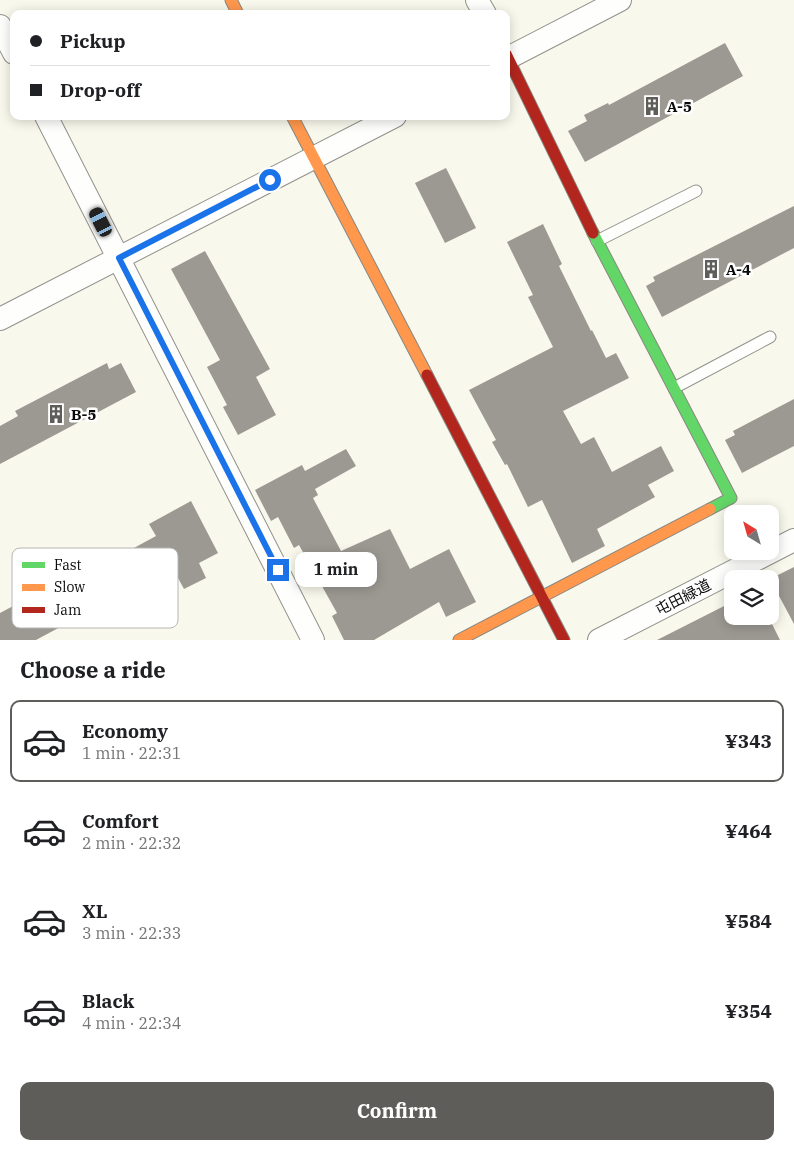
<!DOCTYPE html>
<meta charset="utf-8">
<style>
:root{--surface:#fff;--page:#f2f2f2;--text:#202124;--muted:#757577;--line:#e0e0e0;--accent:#5e5d59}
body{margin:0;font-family:"IBM Plex Serif","Noto Sans JP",serif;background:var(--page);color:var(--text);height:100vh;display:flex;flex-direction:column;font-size:19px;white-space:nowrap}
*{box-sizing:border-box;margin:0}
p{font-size:16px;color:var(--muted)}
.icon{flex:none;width:28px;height:28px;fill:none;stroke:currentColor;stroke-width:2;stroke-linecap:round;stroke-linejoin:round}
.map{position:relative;height:640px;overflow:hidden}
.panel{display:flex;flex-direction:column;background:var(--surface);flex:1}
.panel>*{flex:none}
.hud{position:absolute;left:10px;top:10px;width:500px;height:110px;border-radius:10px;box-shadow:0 2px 12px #0003;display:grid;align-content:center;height:110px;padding:0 20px;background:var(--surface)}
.needle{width:32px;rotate:323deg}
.buttons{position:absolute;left:724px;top:505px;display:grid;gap:10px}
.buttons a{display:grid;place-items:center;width:55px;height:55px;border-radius:10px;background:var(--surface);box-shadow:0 2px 12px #0003;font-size:25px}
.end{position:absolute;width:22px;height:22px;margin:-11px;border:6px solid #1a73e8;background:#fff;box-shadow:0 0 0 2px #fff}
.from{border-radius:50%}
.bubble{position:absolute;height:35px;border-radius:10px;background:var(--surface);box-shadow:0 2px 12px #0003;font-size:16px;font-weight:700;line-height:35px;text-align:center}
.car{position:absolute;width:15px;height:30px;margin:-15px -8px;border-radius:6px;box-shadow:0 0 4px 1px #0007;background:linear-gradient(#222 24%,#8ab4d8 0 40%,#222 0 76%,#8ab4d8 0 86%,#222 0)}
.hud b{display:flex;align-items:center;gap:18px;height:48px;font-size:19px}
.hud b+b{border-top:1px solid var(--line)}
.hud i{width:12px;height:12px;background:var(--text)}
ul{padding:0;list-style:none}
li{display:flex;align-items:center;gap:15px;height:82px;margin:0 10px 8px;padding:0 10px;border:2px solid transparent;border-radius:10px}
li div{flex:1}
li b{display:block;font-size:19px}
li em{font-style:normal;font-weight:700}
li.selected{border-color:var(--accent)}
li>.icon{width:45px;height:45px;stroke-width:1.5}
h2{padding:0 20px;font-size:22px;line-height:60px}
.button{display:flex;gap:10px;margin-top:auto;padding:10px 20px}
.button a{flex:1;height:58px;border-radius:10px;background:var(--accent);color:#fff;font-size:20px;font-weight:700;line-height:58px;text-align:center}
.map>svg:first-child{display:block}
</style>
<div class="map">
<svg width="794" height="640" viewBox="0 0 794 640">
<rect width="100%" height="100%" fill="#f9f8ec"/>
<!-- building -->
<path fill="#9c9993" d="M725,43l18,33 -158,86 -17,-31 19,-10 -3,-6 24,-12 1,2z
M446,168l30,60 -31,15 -30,-60z
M794,206v42l-132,69 -16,-31 9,-5 -2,-4z
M543,224l19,40 -3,2 32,65 1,-1 14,28 10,-5 13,25 -66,33 18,33 13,-7 18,35 49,-26 13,25 -26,14 7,12 -58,32 8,17 -33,17 -30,-63 -14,7 -21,-43 -2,1 -13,-23 4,-2 -27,-50 84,-43 -25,-50 5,-2 -26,-53z
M205,251l65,118 -14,8 20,38 -38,20 -15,-28 4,-2 -20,-38 13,-7 -49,-91z
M107,363l2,6 12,-6 15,29 -136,72v-38l18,-10 -3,-5z
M794,399v47l-52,27 -17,-33 10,-5 -2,-4z
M346,449l10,17 -41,23 3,6 -5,3 28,53 49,-22 20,40 39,-20 27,53 -30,15 -7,-15 -65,38h-30l-12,-24 5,-3 -38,-68 -5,3 -16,-31 -7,4 -16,-31 47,-25 3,6z
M191,501l27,52 -19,10 7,15 -22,11 -12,-22 -136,73h-36v-27l118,-63 3,5 35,-19 -7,-12z
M794,567v57l-24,-45z
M732,602v14h36l12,24h-123z"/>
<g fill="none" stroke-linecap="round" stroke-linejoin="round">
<!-- lane casing -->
<g stroke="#92918c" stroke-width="13">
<path id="lane" d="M597,241l99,-50
M674,388l96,-51"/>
</g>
<!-- street casing -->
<g stroke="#92918c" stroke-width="24">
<path id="street" d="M477,0l8,14
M0,26l14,27
M506,59l114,-59
M46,116l267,524
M0,319l395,-203
M599,640l195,-100"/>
</g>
<!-- fast casing -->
<g stroke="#888882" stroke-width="13">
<path id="fast" d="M593,233l138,265 -21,11"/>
</g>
<!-- slow casing -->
<g stroke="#888882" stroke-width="13">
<path id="slow" d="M231,0l7,14
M292,116l135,259
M459,640l251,-131"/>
</g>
<!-- jam casing -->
<g stroke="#888882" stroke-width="13">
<path id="jam" d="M506,54l87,179
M427,375l137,265"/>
</g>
<!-- lane -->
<use href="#lane" stroke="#fefefc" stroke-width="11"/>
<!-- street -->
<use href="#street" stroke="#fefefc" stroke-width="22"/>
<!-- fast -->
<use href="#fast" stroke="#63d668" stroke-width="11"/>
<!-- slow -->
<use href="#slow" stroke="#ff974d" stroke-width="11"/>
<!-- jam -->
<use href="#jam" stroke="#b3261e" stroke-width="11"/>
</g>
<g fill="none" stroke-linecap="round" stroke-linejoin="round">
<!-- route -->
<path stroke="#1a73e8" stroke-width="6" d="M270,180l-151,78 159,312"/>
</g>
<!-- icons -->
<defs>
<g id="building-bare" transform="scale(1.5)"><path d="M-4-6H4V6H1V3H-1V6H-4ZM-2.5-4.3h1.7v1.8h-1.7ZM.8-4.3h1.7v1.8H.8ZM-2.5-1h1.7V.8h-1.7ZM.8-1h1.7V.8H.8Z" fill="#5e5d59" stroke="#fff" stroke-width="2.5" paint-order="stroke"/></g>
</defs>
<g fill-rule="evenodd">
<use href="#building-bare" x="652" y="106"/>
<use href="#building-bare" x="711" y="269"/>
<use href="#building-bare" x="56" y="414"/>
</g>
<g text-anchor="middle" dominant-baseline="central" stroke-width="5" stroke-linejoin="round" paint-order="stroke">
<!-- poi labels -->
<g font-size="15" font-weight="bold" fill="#0a0a0a" stroke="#fff" text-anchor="start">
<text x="667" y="106">A-5</text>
<text x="726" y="269">A-4</text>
<text x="71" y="414">B-5</text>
</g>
<!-- street labels -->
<g font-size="15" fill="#0a0a0a" stroke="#fff">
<text transform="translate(683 597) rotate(-27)">屯田緑道</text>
</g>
</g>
<!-- legend -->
<rect x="12" y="548" width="166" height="80" rx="8" fill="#fff" stroke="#b6b6b6" stroke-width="1"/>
<rect x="22" y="562" width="23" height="6" fill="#63d668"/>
<rect x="22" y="584" width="23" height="7" fill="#ff974d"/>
<rect x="22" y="607" width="23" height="6" fill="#b3261e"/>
<g font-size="14" fill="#0a0a0a">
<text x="54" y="570">Fast</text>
<text x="54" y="592">Slow</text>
<text x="54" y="615">Jam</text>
</g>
</svg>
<div class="buttons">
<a><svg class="needle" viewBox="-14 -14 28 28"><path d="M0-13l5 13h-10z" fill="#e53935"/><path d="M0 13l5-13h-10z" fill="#757577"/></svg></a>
<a><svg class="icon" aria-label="layers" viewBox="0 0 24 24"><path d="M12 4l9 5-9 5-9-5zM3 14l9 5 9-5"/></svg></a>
</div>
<i class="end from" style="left:270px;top:180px"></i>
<i class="end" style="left:278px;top:570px"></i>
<div class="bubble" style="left:295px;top:552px;width:82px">1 min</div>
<i class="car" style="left:101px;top:222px;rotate:333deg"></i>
<div class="hud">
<b><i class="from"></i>Pickup</b>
<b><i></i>Drop-off</b>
</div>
</div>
<section class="panel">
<h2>Choose a ride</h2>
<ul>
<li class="selected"><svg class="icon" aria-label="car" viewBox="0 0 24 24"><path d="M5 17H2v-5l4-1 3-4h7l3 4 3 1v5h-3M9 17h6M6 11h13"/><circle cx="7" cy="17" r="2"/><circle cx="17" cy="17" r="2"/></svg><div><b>Economy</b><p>1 min · 22:31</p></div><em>¥343</em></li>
<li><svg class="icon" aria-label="car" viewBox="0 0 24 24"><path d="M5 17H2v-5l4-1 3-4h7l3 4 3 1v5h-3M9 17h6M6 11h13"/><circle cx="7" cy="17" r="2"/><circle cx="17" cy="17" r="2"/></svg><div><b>Comfort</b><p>2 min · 22:32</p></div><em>¥464</em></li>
<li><svg class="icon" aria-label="car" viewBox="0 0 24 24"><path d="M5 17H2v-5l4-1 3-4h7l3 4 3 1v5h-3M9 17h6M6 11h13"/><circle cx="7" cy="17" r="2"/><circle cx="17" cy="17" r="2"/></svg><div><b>XL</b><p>3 min · 22:33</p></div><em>¥584</em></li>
<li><svg class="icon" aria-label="car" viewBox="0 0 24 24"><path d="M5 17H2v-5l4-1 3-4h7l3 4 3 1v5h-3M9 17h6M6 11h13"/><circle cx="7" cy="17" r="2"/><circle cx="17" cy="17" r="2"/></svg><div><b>Black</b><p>4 min · 22:34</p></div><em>¥354</em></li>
</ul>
<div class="button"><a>Confirm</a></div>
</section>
